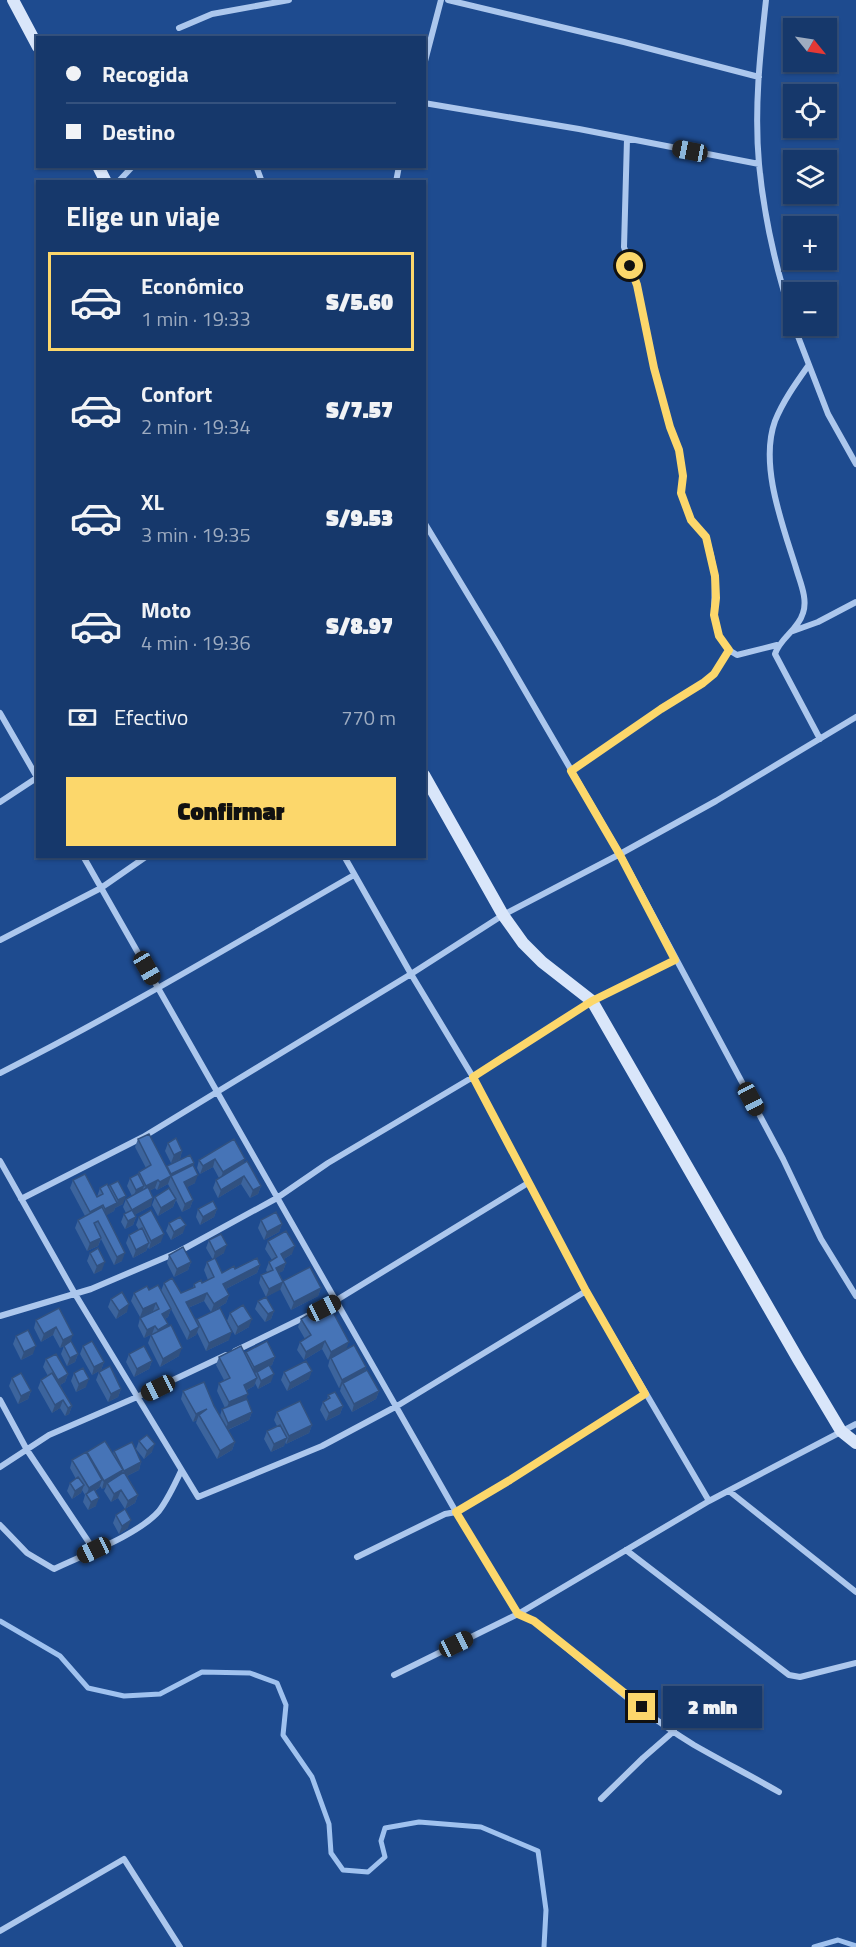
<!DOCTYPE html>
<html lang="es">
<meta charset="utf-8">
<style>
:root{--surface:#16386b;--page:#1f3f71;--text:#f1f3f6;--muted:#9eacc1;--line:#35527e;--accent:#fcd76b}
body{margin:0;font-family:"Titillium Web",sans-serif;background:var(--page);color:var(--text);height:100vh;display:flex;flex-direction:column;font-size:22px;white-space:nowrap}
*{box-sizing:border-box;margin:0}
p{font-size:20px;color:var(--muted)}
.icon{flex:none;width:33px;height:33px;fill:none;stroke:currentColor;stroke-width:2;stroke-linecap:round;stroke-linejoin:round}
.map{position:relative;flex:1;overflow:hidden}
.panel{position:absolute;left:36px;top:180px;width:390px;height:678px;display:flex;flex-direction:column;background:var(--surface);border-radius:0px;box-shadow:0 2px 4px #0004,0 0 0 2px var(--line)}
.panel>*{flex:none}
.guide{position:absolute;left:36px;top:36px;width:390px;height:132px;border-radius:0px;box-shadow:0 2px 4px #0004,0 0 0 2px var(--line);display:grid;align-content:center;height:132px;padding:0 30px;background:var(--surface)}
.needle{width:39px;rotate:120deg}
.controls{position:absolute;left:783px;top:18px;display:grid;gap:12px}
.controls a{display:grid;place-items:center;width:54px;height:54px;border-radius:0px;background:var(--surface);box-shadow:0 2px 4px #0004,0 0 0 2px var(--line);font-size:30px}
.end{position:absolute;width:27px;height:27px;margin:-14px;border:8px solid #fcd76b;background:#111;box-shadow:0 0 0 3px #111}
.from{border-radius:50%}
.bubble{position:absolute;height:42px;border-radius:0px;background:var(--surface);box-shadow:0 2px 4px #0004,0 0 0 2px var(--line);font-size:20px;font-weight:800;line-height:42px;text-align:center}
.car{position:absolute;width:18px;height:36px;margin:-18px -9px;border-radius:8px;box-shadow:0 0 4px 2px #0007;background:linear-gradient(#222 24%,#8ab4d8 0 40%,#222 0 76%,#8ab4d8 0 86%,#222 0)}
.guide b{display:flex;align-items:center;gap:21px;height:57px;font-size:22px}
.guide b+b{border-top:2px solid var(--line)}
.guide i{width:15px;height:15px;background:var(--text)}
ul{padding:0;list-style:none}
li{display:flex;align-items:center;gap:18px;height:99px;margin:0 12px 9px;padding:0 18px;border:3px solid transparent;border-radius:0px}
li div{flex:1}
li b{display:block;font-size:22px}
li em{font-style:normal;font-weight:800}
li.selected{border-color:var(--accent)}
li>.icon{width:54px;height:54px;stroke-width:1.5}
h2{padding:0 30px;font-size:27px;line-height:72px}
.pay{display:flex;align-items:center;gap:15px;height:66px;padding:0 30px;font-size:22px}
.pay p{margin-inline-start:auto}
.action{display:flex;gap:12px;margin-top:auto;padding:12px 30px}
.action a{flex:1;height:69px;border-radius:0px;background:var(--accent);color:#111;font-size:24px;font-weight:800;line-height:69px;text-align:center}
.map>svg:first-child{display:block}
</style>
<div class="map">
<svg width="856" height="1947" viewBox="0 0 856 1947">
<rect width="100%" height="100%" fill="#1e4b8f"/>
<g fill="none" stroke-linecap="round" stroke-linejoin="round">
<!-- stream -->
<path stroke="#a0c2ef" stroke-width="5" d="M0,1621l60,35 28,32 36,8 36,-2 42,-22 48,1 27,10 9,22 -3,30 29,42 17,47 2,29 12,17 25,2 17,-15 -4,-16 4,-13 34,-6 62,5 57,24 8,59 -2,37
M814,1947l24,-7 18,6"/>
<!-- street -->
<path stroke="#acc7ed" stroke-width="6" d="M448,0l176,42 135,35
M766,0c-6,54 -12,109 -7,164 5,54 18,109 35,160
M179,28l33,-14 77,-14
M424,65l17,-65
M424,103l155,26 180,35
M627,139l-3,108 13,38 17,82 16,60 9,23 4,26 -2,17 10,27 15,17 5,18 4,21 -1,39 5,21 10,14 8,5 40,-10
M256,166l6,16
M118,182l15,-16
M396,182l3,-16
M794,326l34,88 28,50
M808,366c-12,17 -25,35 -33,55 -16,44 8,105 21,147 4,14 12,31 7,45 -5,17 -23,25 -28,41l45,85
M424,522l75,124 121,208 163,305 38,80 35,57
M793,631l25,-9 38,-20
M0,713l38,66
M571,771l90,-62 42,-26 11,-9 15,-24
M0,802l38,-25
M83,856l373,656 62,102 16,7c52,42 103,89 160,124 28,16 57,31 85,47
M344,856l67,118 62,103 113,214 123,210
M0,940l101,-52 46,-32
M0,1073c121,-61 237,-131 354,-198
M0,1161l75,133 123,203 124,-51 75,-40 189,-115
M21,1199l122,-62 268,-163 92,-59 117,-61 96,-53 140,-84
M322,1309l206,-126
M0,1316l91,-27 87,-37 99,-54 51,-35 145,-86 119,-76 83,-41
M235,1351l72,-35
M0,1400l27,50 67,100
M0,1467l49,-32 88,-38 89,-42
M729,1491l127,101
M0,1525l27,28 27,16c29,-14 84,-34 105,-58 9,-12 16,-27 22,-40
M626,1550l163,125 11,2 56,-14
M357,1557l88,-43 11,-2 54,-32 135,-86
M394,1675l124,-61 191,-113 147,-77
M601,1799l42,-41 31,-27
M0,1931l124,-72 56,88"/>
<!-- secondary -->
<path stroke="#d9e6fa" stroke-width="12" d="M13,0l25,47
M98,166l8,16
M424,775l79,140 20,28 19,19 50,39 206,358 43,72 15,12"/>
</g>
<!-- wall -->
<path fill="#3c649d" d="M138,1139l28,29 1,-2 26,-1 2,18 -8,4 6,13 -3,8 -8,4 -6,-12 -3,7 -15,9 -6,-11 3,-8 19,-1 -6,-12 1,-2 -1,2 -11,6 -2,-2 -6,3 2,15 -17,9 2,2 -3,8 -8,4 -4,-7 3,-8 2,-1 -3,-6 3,-8 6,-3 -5,-10 3,-8 8,-4 1,-2 7,-4 -11,-21z
M234,1139l9,24 18,23 -3,8 -8,4 -9,-14 -23,14 -5,-10 3,-8 3,-2 -6,-11 -13,7 -3,-6 2,-8z
M168,1143l14,8 -2,8 -9,4 -6,-12z
M73,1180l24,17 3,-9 9,-1 1,-2 13,19 -8,4 -1,3 -8,4 16,46 -8,4 -13,-26 -3,7 -11,5 -12,-23 3,-8 7,-4 -15,-28z
M198,1209h19l-3,8 -14,8 -4,-8z
M139,1217l22,25 -12,7 -1,-2 -2,4 -13,7 -7,-15 3,-8 10,-5 -3,-5z
M261,1220l21,4 -3,8 -15,8 -6,-12z
M169,1223l14,10 -12,7 -5,-9z
M209,1240l15,13 -11,6 9,14 13,-4 25,-4 -3,8 -31,16 3,6 -3,8 -15,9 -7,-11 -16,7 8,14 1,-3 32,21 -23,11 -9,-19 -1,3 -9,5 -16,-31 -3,8 -3,2 2,8 12,29 -19,11 -12,-24 3,-8 2,-1h-1l-8,4 -6,-12 2,-8 13,-6v-1l-13,6 -9,-16 3,-8 15,-3 12,1 3,-8 17,10 12,-5 1,-4 8,-1 6,-3 -4,-10 3,-8 6,-2 -7,-12z
M268,1241l24,13 -8,5 2,4 -3,8 -5,2 5,8 38,7 -3,8 -27,14 -11,-21 -14,8 8,14 -3,8 -6,3 -10,-13 3,-8 8,-4 -7,-14 2,-8 6,-3 -1,-2 3,-8 3,-2 -7,-11z
M90,1253l12,17 -8,4 -7,-13z
M169,1255l22,7 -3,8 -14,7 -7,-14z
M111,1299l16,13 -11,7 -8,-12z
M59,1308l11,34 8,12 -3,8 -8,4 -6,-12 3,-8 -4,2 -7,-13 -12,7 -7,-14 2,-8z
M230,1313l19,14 -14,8 -8,-14z
M301,1319l45,31 20,17 -1,4 14,20 -3,8 -24,13 -12,-21 1,-4 -2,1 -11,-22 2,-8 -2,2 -6,-11 -18,11 -7,-10 3,-8 5,-3 -7,-12z
M16,1336l17,18 -12,6 -8,-16z
M83,1346l21,16 -3,8 -9,5 -12,-21z
M246,1352l29,5 -3,8 -2,1 1,16 -13,7 -3,-6 -1,3 -7,4 -1,9 6,13 -3,8 -21,10 7,12 -3,8 -15,9 -21,-36 1,-3 -4,2 -12,-23 2,-8 31,15 6,10 2,-7 3,-1 -8,-17 2,-8 5,-3 -8,-15 3,-8 26,-3z
M129,1354l23,7 -3,8 -15,8 -8,-15z
M46,1359l22,15 -3,8 -5,3 12,21 -3,8 -4,2 -5,-8 -8,5 -14,-25 3,-8 7,-4 -5,-9z
M99,1372l22,17 -3,8 -10,5 -12,-22z
M284,1372l25,7 -22,12 -6,-11z
M74,1373l12,14 -10,5 -5,-11z
M12,1378l19,13 -3,8 -10,5 -9,-18z
M328,1395l15,11 -3,8 -14,7 -6,-11 3,-8 4,-2z
M277,1412l35,13 -3,8 -23,11 -1,-2 -1,4 -13,6 -7,-13 3,-8 10,-5 -3,-6z
M139,1441l13,11 -8,7 -8,-10z
M114,1451l27,11 -2,8 -12,6 11,19 -3,8 -10,6 -7,-11 -7,4 -7,-11 2,-4 -4,2 -2,-3 -1,2 -4,3 1,15 -8,4 -5,-8 2,-7 -3,-5 -1,3 -9,6 -5,-8 3,-8 6,-4 -6,-11 2,-8 14,-7 1,-1 26,2z
M116,1515l12,13 -9,6 -6,-11z"/>
<!-- shaded-wall -->
<path fill="#315180" d="M182,1151l-2,8 -9,4 3,-8z
M215,1159l-2,8 -13,7 3,-8z
M245,1159l-3,8 -22,13 3,-8z
M194,1163l-3,8 -20,5 -3,8 -11,6 3,-8 10,-5 1,-3z
M198,1175l-3,8 -13,7 2,-8z
M244,1176l-3,8 -23,14 3,-8z
M158,1180l-3,8 -12,6 3,-8z
M144,1186l-3,8 -8,4 3,-8z
M261,1186l-3,8 -8,4 3,-8z
M126,1196l-3,8 -8,4 -1,3 -12,7 3,-9 12,-6 1,-3z
M153,1198l-2,8 -22,12 3,-8z
M176,1199l-3,8 -15,9 3,-8z
M193,1200l-3,8 -8,4 3,-8z
M217,1209l-3,8 -14,8 3,-8z
M136,1217l-3,8 -8,4 3,-8z
M282,1224l-3,8 -15,8 3,-8z
M186,1225l-3,8 -12,7 3,-8z
M164,1234l-3,8 -12,7 2,-8z
M101,1238l-3,8 -11,5 3,-8z
M149,1243l-3,8 -13,7 3,-8z
M227,1245l-3,8 -11,7 2,-8z
M295,1246l-3,8 -13,8 2,-8z
M125,1253l-3,8 -8,4 3,-8z
M105,1262l-3,8 -8,4 3,-8z
M191,1262l-3,8 -14,7 3,-8z
M286,1263l-3,8 -10,5 3,-8z
M260,1265l-3,8 -37,19 3,-8z
M283,1282l-3,8 -14,7 3,-8z
M321,1288l-3,8 -27,14 3,-8z
M207,1293l-3,8 -21,9 3,-8z
M229,1295l-3,8 -15,9 3,-8z
M156,1303l-3,8 -13,6 3,-8z
M129,1304l-2,8 -11,7 3,-8z
M171,1309l-3,8 -9,5 3,-8z
M274,1311l-3,8 -6,3 3,-8z
M252,1319l-3,8 -14,8 3,-8z
M168,1324l-3,8 -10,6 3,-8z
M155,1326l-3,8 -8,4 3,-8z
M56,1327l-3,8 -12,7 3,-8z
M199,1327l-3,8 -9,5 3,-8z
M232,1332l-3,8 -23,11 3,-8z
M73,1335l-3,8 -10,5 3,-8z
M325,1341l-3,8 -18,11 2,-8z
M349,1342l-3,8 -18,10 3,-8z
M36,1346l-3,8 -12,6 3,-8z
M182,1348l-3,8 -19,11 3,-8z
M78,1354l-3,8 -8,4 3,-8z
M275,1357l-3,8 -21,10 3,-8z
M152,1361l-3,8 -15,8 3,-8z
M104,1362l-3,8 -9,5 2,-8z
M366,1367l-3,8 -20,8 -2,4 -2,1 3,-8z
M312,1371l-3,8 -22,12 3,-8z
M68,1374l-3,8 -10,6 3,-8z
M274,1374l-3,8 -13,7 3,-8z
M257,1378l-3,8 -13,7 3,-8z
M89,1379l-3,8 -10,5 3,-8z
M121,1389l-3,8 -10,5 3,-8z
M31,1391l-3,8 -10,5 3,-8z
M379,1391l-3,8 -24,13 2,-8z
M248,1394l-3,8 -19,8 3,-8z
M63,1400l-3,8 -8,5 3,-8z
M72,1406l-3,8 -4,2 3,-8z
M343,1406l-3,8 -14,7 3,-8z
M207,1409l-8,6 -2,5 -4,2 3,-8z
M252,1412l-3,8 -24,11 3,-8z
M312,1425l-3,8 -23,11 3,-8z
M287,1438l-3,8 -13,6 3,-8z
M235,1442l-3,8 -15,9 3,-8z
M155,1444l-3,8 -8,7 3,-8z
M141,1462l-2,8 -18,9 3,-8z
M123,1470l-3,9 -13,4 -1,4 -4,2 2,-8z
M102,1480l-3,8 -13,8 3,-8z
M84,1485l-3,8 -9,6 3,-8z
M121,1490l-3,8 -7,4 3,-8z
M138,1495l-3,8 -10,6 3,-8z
M99,1498l-3,8 -8,4 3,-8z
M131,1520l-3,8 -9,6 3,-8z"/>
<!-- building -->
<path fill="#4674b7" stroke="#315180" stroke-width="1.5" d="M149,1134l22,42 -11,6 -2,-2 -12,6 -7,-14 12,-7 -13,-26z
M176,1138l6,13 -8,4 -6,-12z
M234,1139l11,20 -22,13 -8,-13 -12,7 -4,-6z
M190,1155l4,8 -23,11 -4,-8z
M247,1161l14,25 -8,4 -9,-14 -23,14 -5,-10z
M193,1165l5,10 -14,7 9,18 -8,4 -14,-28z
M85,1174l12,23 6,-3 -3,-6 7,-4 10,19 -12,6 -2,-4 -13,7 -17,-32z
M138,1174l6,12 -8,4 -6,-12z
M118,1181l8,15 -8,4 -8,-15z
M148,1187l5,11 -21,12 -6,-11z
M169,1188l7,11 -15,9 -6,-11z
M213,1201l4,8 -14,8 -5,-8z
M102,1207l23,46 -8,4 -19,-36 -4,2 7,15 -11,5 -12,-23z
M132,1210l4,7 -8,4 -4,-7z
M151,1210l13,24 -13,7 -12,-24z
M276,1212l6,12 -15,8 -6,-12z
M180,1217l6,8 -12,7 -5,-9z
M142,1228l7,15 -13,7 -7,-15z
M286,1231l9,15 -14,8 5,9 -10,5 7,14 -14,7 -8,-14 12,-5 -4,-8 8,-5 -9,-16z
M221,1234l6,11 -12,7 -6,-12z
M183,1247l8,15 -14,7 -8,-14z
M98,1248l7,14 -8,4 -7,-13z
M215,1258l7,15 12,-7 1,3 22,-11 3,7 -37,19 6,11 -15,9 -7,-11 -21,9 13,25 -9,5 -26,-49 8,-5 9,15 14,-6 -1,-3 7,-4 1,3 12,-6 -7,-15z
M310,1267l11,21 -27,14 -11,-21z
M158,1285l13,24 -9,5 6,10 -10,6 -3,-4 -8,4 -7,-12 19,-9 -3,-6 -13,6 -9,-16 13,-7 2,4z
M122,1292l7,12 -10,7 -8,-12z
M266,1297l8,14 -6,3 -10,-13z
M328,1303l21,39 -18,10 -6,-11 -19,11 -6,-10 11,-7 -10,-16z
M243,1305l9,14 -14,8 -8,-14z
M59,1308l14,27 -10,5 -7,-13 -12,7 -8,-14z
M220,1308l12,24 -23,11 -12,-24z
M171,1325l11,23 -19,11 -12,-24z
M28,1330l8,16 -12,6 -8,-16z
M71,1341l7,13 -8,4 -6,-12z
M92,1341l12,21 -10,5 -11,-21z
M267,1341l8,16 -21,10 -8,-15z
M354,1345l12,22 -24,13 -11,-22z
M144,1346l8,15 -15,8 -8,-15z
M241,1346l16,32 -13,7 4,9 -19,8 -10,-19 11,-5 -11,-21z
M56,1354l12,20 -10,6 -12,-21z
M306,1361l6,10 -22,12 -6,-11z
M269,1365l5,9 -13,7 -4,-9z
M110,1366l11,23 -10,5 -12,-22z
M83,1368l6,11 -10,5 -5,-11z
M367,1370l12,21 -25,13 -11,-21z
M21,1373l10,18 -10,5 -9,-18z
M52,1373l20,33 -4,2 -5,-8 -8,5 -14,-25z
M204,1382l10,24 21,36 -15,9 -21,-36 8,-6 -11,5 -13,-23z
M335,1392l8,14 -14,7 -6,-11 7,-4 -2,-3z
M247,1399l5,13 -24,11 -6,-14z
M300,1401l12,24 -23,11 -12,-24z
M280,1425l7,13 -13,6 -7,-13z
M147,1435l8,9 -8,7 -8,-10z
M105,1441l18,29 -19,11 -17,-29z
M132,1442l9,20 -17,9 -10,-20z
M86,1452l16,28 -13,8 -17,-28z
M124,1472l14,23 -10,6 -7,-11 -7,4 -7,-11z
M78,1477l6,8 -9,6 -5,-8z
M94,1489l5,9 -8,4 -5,-8z
M125,1509l6,11 -9,6 -6,-11z"/>
<g fill="none" stroke-linecap="round" stroke-linejoin="round">
<!-- route -->
<path stroke="#fcd76b" stroke-width="8" d="M630,266l7,19 17,83 16,59 9,23 4,26 -2,17 10,27 15,17 9,39 1,22 -2,17 5,21 10,14 -15,24 -11,9 -42,26 -90,62 49,84 55,105 -83,41 -119,76 113,214 59,103 -135,86 -54,32 62,102 16,7 108,86"/>
</g>
</svg>
<div class="controls">
<a><svg class="needle" viewBox="-14 -14 28 28"><path d="M0-13l5 13h-10z" fill="#e53935"/><path d="M0 13l5-13h-10z" fill="#9eacc1"/></svg></a>
<a><svg class="icon" aria-label="locate" viewBox="0 0 24 24"><circle cx="12" cy="12" r="6"/><path d="M12 2v4M12 18v4M2 12h4M18 12h4"/></svg></a>
<a><svg class="icon" aria-label="layers" viewBox="0 0 24 24"><path d="M12 4l9 5-9 5-9-5zM3 14l9 5 9-5"/></svg></a>
<a>+</a>
<a>−</a>
</div>
<i class="end from" style="left:630px;top:266px"></i>
<i class="end" style="left:642px;top:1707px"></i>
<div class="bubble" style="left:663px;top:1686px;width:99px">2 min</div>
<i class="car" style="left:690px;top:151px;rotate:281deg"></i>
<i class="car" style="left:147px;top:968px;rotate:150deg"></i>
<i class="car" style="left:751px;top:1099px;rotate:152deg"></i>
<i class="car" style="left:324px;top:1308px;rotate:63deg"></i>
<i class="car" style="left:158px;top:1388px;rotate:244deg"></i>
<i class="car" style="left:94px;top:1550px;rotate:245deg"></i>
<i class="car" style="left:456px;top:1644px;rotate:64deg"></i>
<div class="guide">
<b><i class="from"></i>Recogida</b>
<b><i></i>Destino</b>
</div>
<section class="panel">
<h2>Elige un viaje</h2>
<ul>
<li class="selected"><svg class="icon" aria-label="car" viewBox="0 0 24 24"><path d="M5 17H2v-5l4-1 3-4h7l3 4 3 1v5h-3M9 17h6M6 11h13"/><circle cx="7" cy="17" r="2"/><circle cx="17" cy="17" r="2"/></svg><div><b>Económico</b><p>1 min · 19:33</p></div><em>S/5.60</em></li>
<li><svg class="icon" aria-label="car" viewBox="0 0 24 24"><path d="M5 17H2v-5l4-1 3-4h7l3 4 3 1v5h-3M9 17h6M6 11h13"/><circle cx="7" cy="17" r="2"/><circle cx="17" cy="17" r="2"/></svg><div><b>Confort</b><p>2 min · 19:34</p></div><em>S/7.57</em></li>
<li><svg class="icon" aria-label="car" viewBox="0 0 24 24"><path d="M5 17H2v-5l4-1 3-4h7l3 4 3 1v5h-3M9 17h6M6 11h13"/><circle cx="7" cy="17" r="2"/><circle cx="17" cy="17" r="2"/></svg><div><b>XL</b><p>3 min · 19:35</p></div><em>S/9.53</em></li>
<li><svg class="icon" aria-label="car" viewBox="0 0 24 24"><path d="M5 17H2v-5l4-1 3-4h7l3 4 3 1v5h-3M9 17h6M6 11h13"/><circle cx="7" cy="17" r="2"/><circle cx="17" cy="17" r="2"/></svg><div><b>Moto</b><p>4 min · 19:36</p></div><em>S/8.97</em></li>
</ul>
<div class="pay"><svg class="icon" aria-label="cash" viewBox="0 0 24 24"><path d="M3 7h18v10H3z"/><circle cx="12" cy="12" r="2"/></svg>Efectivo<p>770 m</p></div>
<div class="action"><a>Confirmar</a></div>
</section>
</div>
